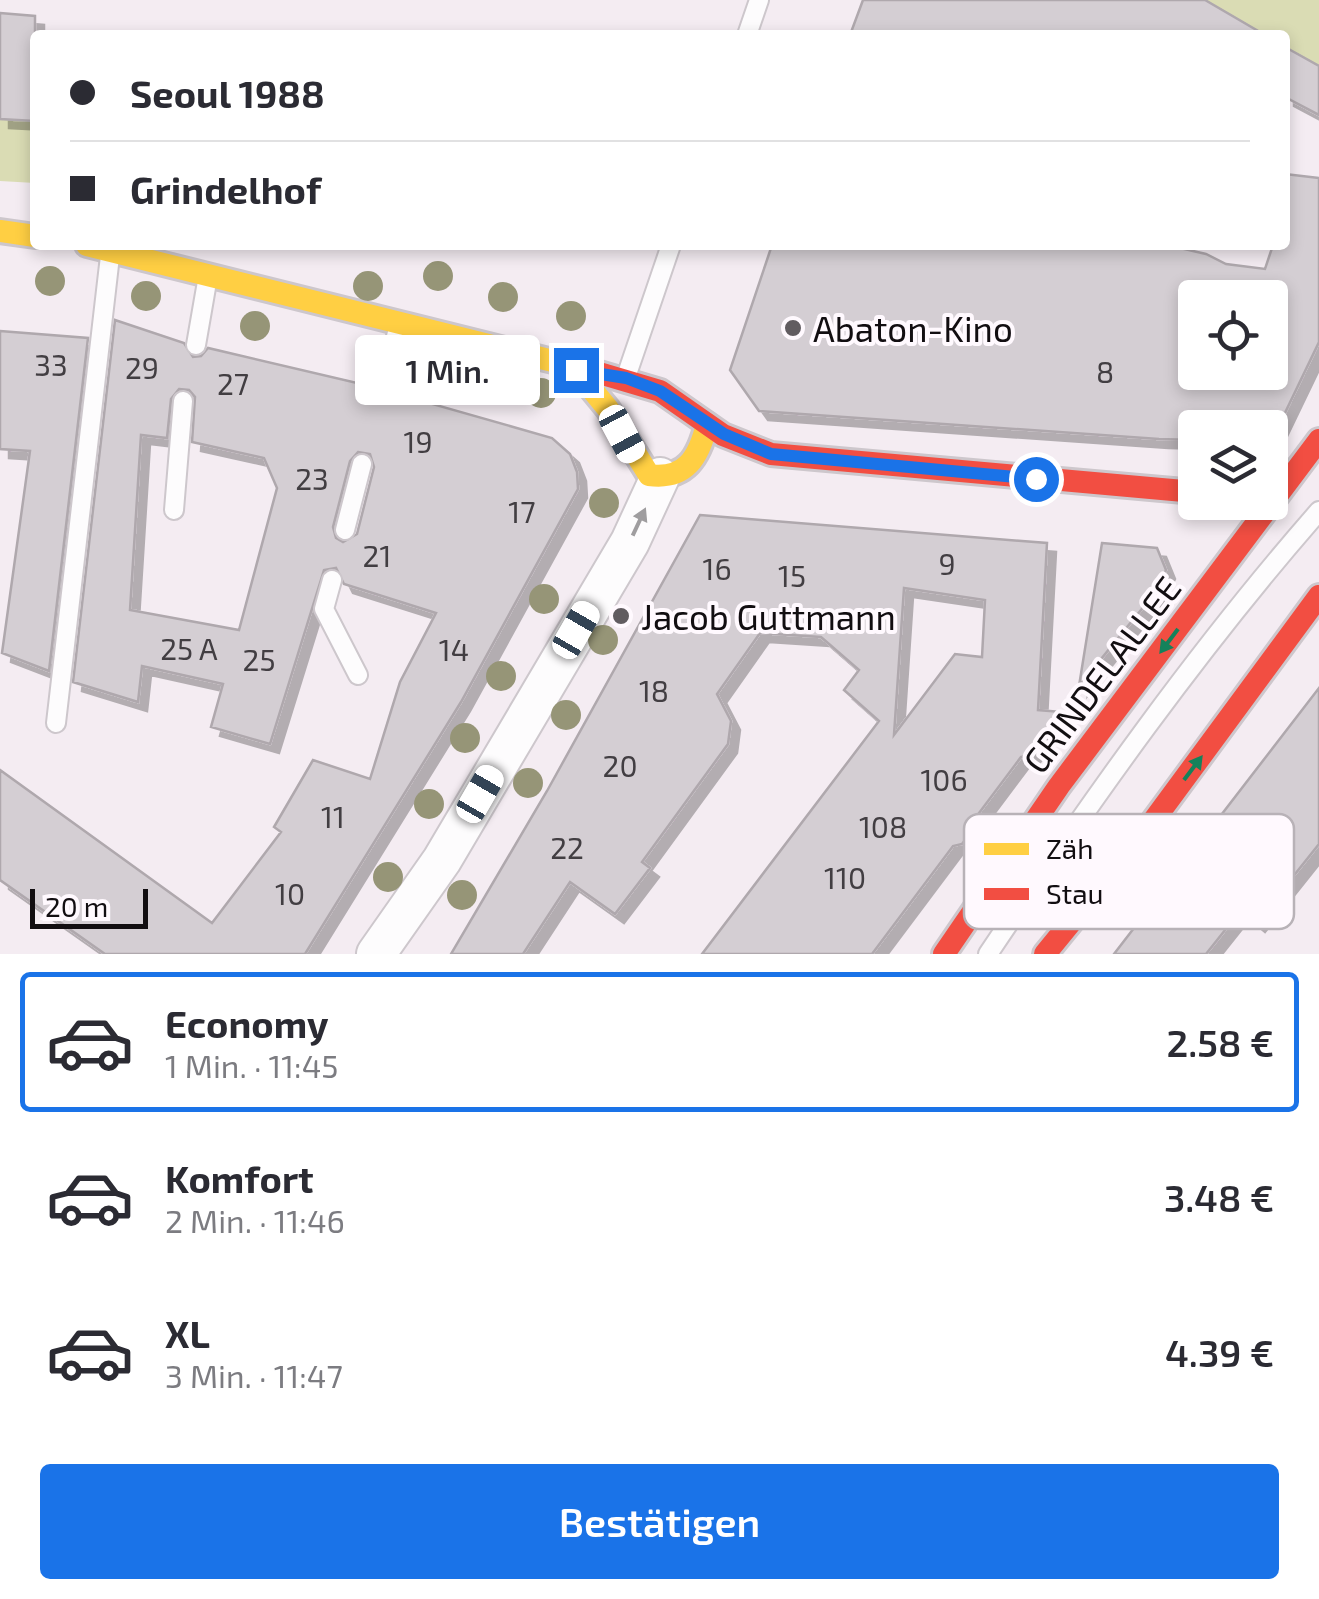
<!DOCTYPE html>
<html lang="de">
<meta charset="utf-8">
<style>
:root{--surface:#fff;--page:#f2f2f3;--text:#2b2b33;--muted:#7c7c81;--line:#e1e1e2;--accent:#1a73e8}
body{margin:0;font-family:"Exo 2",sans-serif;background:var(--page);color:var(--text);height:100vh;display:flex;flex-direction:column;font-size:38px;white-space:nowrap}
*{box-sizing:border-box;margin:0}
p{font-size:32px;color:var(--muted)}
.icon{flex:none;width:55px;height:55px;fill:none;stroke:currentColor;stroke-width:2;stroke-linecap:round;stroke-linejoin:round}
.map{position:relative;height:954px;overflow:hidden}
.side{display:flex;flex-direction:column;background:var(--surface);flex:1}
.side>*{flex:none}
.guide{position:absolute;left:30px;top:30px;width:1260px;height:220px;border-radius:10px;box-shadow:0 5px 15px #0003;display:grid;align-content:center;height:220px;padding:0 40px;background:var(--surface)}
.fabs{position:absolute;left:1178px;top:280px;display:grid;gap:20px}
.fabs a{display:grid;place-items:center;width:110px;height:110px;border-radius:10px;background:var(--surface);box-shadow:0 5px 15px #0003;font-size:50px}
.scale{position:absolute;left:30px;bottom:25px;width:118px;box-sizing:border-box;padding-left:10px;border:5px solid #120e11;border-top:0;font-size:28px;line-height:35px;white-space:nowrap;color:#120e11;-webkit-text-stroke:8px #fff9fe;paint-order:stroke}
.end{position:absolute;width:45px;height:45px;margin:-22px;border:12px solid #1a73e8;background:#fff;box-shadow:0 0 0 5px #fff}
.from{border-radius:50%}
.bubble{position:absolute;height:70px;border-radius:10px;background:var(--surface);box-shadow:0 5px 15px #0003;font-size:32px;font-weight:600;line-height:70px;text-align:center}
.car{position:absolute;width:30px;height:60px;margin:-30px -15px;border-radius:12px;box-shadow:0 0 8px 2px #0007;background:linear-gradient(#fff 24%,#345 0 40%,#fff 0 76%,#345 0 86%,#fff 0)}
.guide b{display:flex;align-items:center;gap:35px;height:95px;font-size:38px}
.guide b+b{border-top:2px solid var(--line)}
.guide i{width:25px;height:25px;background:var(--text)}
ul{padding:18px 0 0;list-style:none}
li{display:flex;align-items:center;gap:30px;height:140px;margin:0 20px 15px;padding:0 20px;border:5px solid transparent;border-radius:10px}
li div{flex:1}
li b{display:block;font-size:38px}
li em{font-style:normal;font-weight:600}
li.selected{border-color:var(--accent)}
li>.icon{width:90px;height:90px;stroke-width:1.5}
.primary-button{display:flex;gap:20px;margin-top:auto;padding:20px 40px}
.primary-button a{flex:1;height:115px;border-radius:10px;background:var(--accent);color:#fff;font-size:40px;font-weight:600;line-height:115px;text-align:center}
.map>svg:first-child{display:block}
</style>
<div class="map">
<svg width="1319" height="954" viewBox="0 0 1319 954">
<defs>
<filter id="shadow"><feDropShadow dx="9" dy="9" stdDeviation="0" flood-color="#0004"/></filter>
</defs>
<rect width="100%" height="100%" fill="#f4ecf2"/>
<!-- green -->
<path fill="#dadcb4" d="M1202,0h117v66l-34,-19v-12h-20z
M0,118l35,2v63l-35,-2z"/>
<!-- building -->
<path fill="#d4ced3" stroke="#afa8ad" stroke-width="2.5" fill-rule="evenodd" filter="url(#shadow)" d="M863,0h342l60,35h-415z
M0,13l35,3v105l-35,-2z
M1285,47l34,19v49l-34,-18z
M1285,174l34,4v164l-49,102v-16h-75v12l-36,-1 -400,-28 -29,-41 42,-125h395l39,9 20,10 39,5 8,-24h12zM1184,298h86v74h-75z
M115,320l69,23 9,14 8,-1 7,-8 162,38 3,12 7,4 14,-9 158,45 18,16 7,18 1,17 -117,213 -156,252h-200l-105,-74v-110l212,153 69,-91 -7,-5 39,-67 57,19 30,-97 36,-69 -92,-29 -8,-16 -12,2 -54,174 -59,-17 12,-43 -81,-18 -4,36 -65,-20zM179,389l10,1 6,7 -3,45 72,16 13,30 -38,142 -109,-20 11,-175 26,3 4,-39zM358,452l12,2 4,13 -17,67 -14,8 -7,-4 -3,-11 17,-66z
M0,331l88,7 -39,333 -47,-18 28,-202 -30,-2z
M700,515l347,28 -9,167 24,2 -33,44 -8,1 -42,56 1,7 -18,24 -9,2 -81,108h-170l177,-233 -35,-31 15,-20 -38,-33 -61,-4 -43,61 14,27 -3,23 -86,118 8,6 -35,46 -45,-32 -47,72h-72l96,-163zM904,588l81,12 -3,57 -27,-3 -61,81z
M1102,543l55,5 9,22 -12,24 -75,92z
M1319,688v156l-63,79 -15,-13 -35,44h-92z"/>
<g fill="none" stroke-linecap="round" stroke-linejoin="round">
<!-- lane casing -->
<g stroke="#cdc7cc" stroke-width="22">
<path id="lane" d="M747,35l12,-35
M196,345l12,-69
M626,377l45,-132
M382,390l17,-65
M174,510l9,-109
M345,530l17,-66
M332,580l-8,29 34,66
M56,723l54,-467
M988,954c102,-152 210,-305 331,-443"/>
</g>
<!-- street casing -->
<g stroke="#cdc7cc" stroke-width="42">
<path id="street" d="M376,954l66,-94 188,-318 30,-65"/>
</g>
<!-- slow casing -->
<g stroke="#cdc7cc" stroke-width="28">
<path id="slow" d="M0,231l35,5
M87,245l502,125
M576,370l32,39 41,66c37,5 50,-18 58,-51"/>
</g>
<!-- jam casing -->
<g stroke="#cdc7cc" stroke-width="28">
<path id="jam" d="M589,370l71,21 63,44 48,19 424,38
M944,954l115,-168 260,-346
M1045,954l103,-126 171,-232"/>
</g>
<!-- lane -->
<use href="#lane" stroke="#fdfcfd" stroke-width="18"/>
<!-- street -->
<use href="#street" stroke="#fdfcfd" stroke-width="38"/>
<!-- slow -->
<use href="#slow" stroke="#ffcf43" stroke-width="22"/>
<!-- jam -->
<use href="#jam" stroke="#f24e42" stroke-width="22"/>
</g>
<!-- trees -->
<g fill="#969577">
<circle cx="438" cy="276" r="15"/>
<circle cx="50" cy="281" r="15"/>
<circle cx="368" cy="286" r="15"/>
<circle cx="146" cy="296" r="15"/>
<circle cx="503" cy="297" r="15"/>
<circle cx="571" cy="316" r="15"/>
<circle cx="255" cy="326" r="15"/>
<circle cx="423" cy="363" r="15"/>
<circle cx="541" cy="393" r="15"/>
<circle cx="604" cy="503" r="15"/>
<circle cx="544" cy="599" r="15"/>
<circle cx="603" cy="640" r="15"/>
<circle cx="501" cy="676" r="15"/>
<circle cx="566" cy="715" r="15"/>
<circle cx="465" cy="738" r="15"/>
<circle cx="528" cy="783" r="15"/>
<circle cx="429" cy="804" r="15"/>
<circle cx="388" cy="877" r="15"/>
<circle cx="462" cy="895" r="15"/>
</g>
<!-- one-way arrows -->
<defs><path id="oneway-solid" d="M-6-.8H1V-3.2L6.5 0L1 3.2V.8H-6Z" transform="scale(2.5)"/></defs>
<use fill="#9f9d9f" href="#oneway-solid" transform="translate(639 522) rotate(-65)"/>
<g fill="#14825b">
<use href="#oneway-solid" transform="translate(1169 641) rotate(127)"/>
<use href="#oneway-solid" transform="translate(1193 768) rotate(-53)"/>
</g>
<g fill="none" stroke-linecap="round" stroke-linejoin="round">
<!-- route -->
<path stroke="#1a73e8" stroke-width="12" d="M576,370l50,8 34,13 64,43 47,20 265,25"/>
</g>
<!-- markers -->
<g fill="#615c60" stroke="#fff9fe" stroke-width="4">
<circle cx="793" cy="328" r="10"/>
<circle cx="621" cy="616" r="10"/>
</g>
<g text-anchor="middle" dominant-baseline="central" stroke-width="8" stroke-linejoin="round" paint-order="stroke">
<!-- number labels -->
<g font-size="30" fill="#423e42">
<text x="51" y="364">33</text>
<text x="142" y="367">29</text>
<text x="1105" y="371">8</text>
<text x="233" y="383">27</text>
<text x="418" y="441">19</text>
<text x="312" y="478">23</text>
<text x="522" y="511">17</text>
<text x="377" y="555">21</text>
<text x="947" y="563">9</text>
<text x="717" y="568">16</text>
<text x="792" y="575">15</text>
<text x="189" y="648">25 A</text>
<text x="454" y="649">14</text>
<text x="259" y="659">25</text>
<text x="654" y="690">18</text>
<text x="620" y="765">20</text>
<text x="944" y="779">106</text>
<text x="333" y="816">11</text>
<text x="883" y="826">108</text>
<text x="567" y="847">22</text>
<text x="845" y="877">110</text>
<text x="290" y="893">10</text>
</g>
<!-- poi labels -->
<g font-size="35" fill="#120e11" stroke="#fff9fe" text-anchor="start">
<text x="813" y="328">Abaton-Kino</text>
<text x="641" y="616">Jacob Guttmann</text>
</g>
<!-- street labels -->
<g font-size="35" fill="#120e11" stroke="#fff9fe">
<text transform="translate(1101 674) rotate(-53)">GRINDELALLEE</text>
</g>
</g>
<!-- legend -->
<rect x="964" y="814" width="330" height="115" rx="15" fill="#fff9fe" stroke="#b8b2b7" stroke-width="2.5"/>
<rect x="984" y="843" width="45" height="12" fill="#ffcf43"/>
<rect x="984" y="888" width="45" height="12" fill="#f24e42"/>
<g font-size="28" fill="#120e11">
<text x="1046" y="859">Zäh</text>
<text x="1046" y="904">Stau</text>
</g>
</svg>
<div class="fabs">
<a><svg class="icon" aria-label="locate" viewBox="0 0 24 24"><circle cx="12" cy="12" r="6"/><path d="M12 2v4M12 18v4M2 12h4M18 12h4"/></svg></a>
<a><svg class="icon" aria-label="layers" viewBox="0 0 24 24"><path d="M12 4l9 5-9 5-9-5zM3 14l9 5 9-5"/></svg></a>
</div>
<div class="scale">20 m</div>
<i class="end from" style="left:1036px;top:479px"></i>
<i class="end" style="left:576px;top:370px"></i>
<div class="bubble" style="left:355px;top:335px;width:185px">1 Min.</div>
<i class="car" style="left:622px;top:434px;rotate:152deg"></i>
<i class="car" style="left:576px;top:630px;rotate:30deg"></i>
<i class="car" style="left:480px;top:794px;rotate:30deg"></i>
<div class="guide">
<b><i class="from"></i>Seoul 1988</b>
<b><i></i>Grindelhof</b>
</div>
</div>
<section class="side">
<ul>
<li class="selected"><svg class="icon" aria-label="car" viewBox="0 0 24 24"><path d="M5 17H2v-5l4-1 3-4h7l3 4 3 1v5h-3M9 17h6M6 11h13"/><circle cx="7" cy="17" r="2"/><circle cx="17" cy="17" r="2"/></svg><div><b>Economy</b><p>1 Min. · 11:45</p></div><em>2.58 €</em></li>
<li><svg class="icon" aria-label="car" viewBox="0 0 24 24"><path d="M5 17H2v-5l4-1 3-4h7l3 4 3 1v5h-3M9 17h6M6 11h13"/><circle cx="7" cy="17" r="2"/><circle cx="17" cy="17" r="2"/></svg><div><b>Komfort</b><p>2 Min. · 11:46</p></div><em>3.48 €</em></li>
<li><svg class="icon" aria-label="car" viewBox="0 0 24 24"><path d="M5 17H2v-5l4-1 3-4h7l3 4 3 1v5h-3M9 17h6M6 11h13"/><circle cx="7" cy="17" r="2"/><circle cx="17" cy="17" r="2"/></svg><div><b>XL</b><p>3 Min. · 11:47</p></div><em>4.39 €</em></li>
</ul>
<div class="primary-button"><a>Bestätigen</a></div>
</section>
